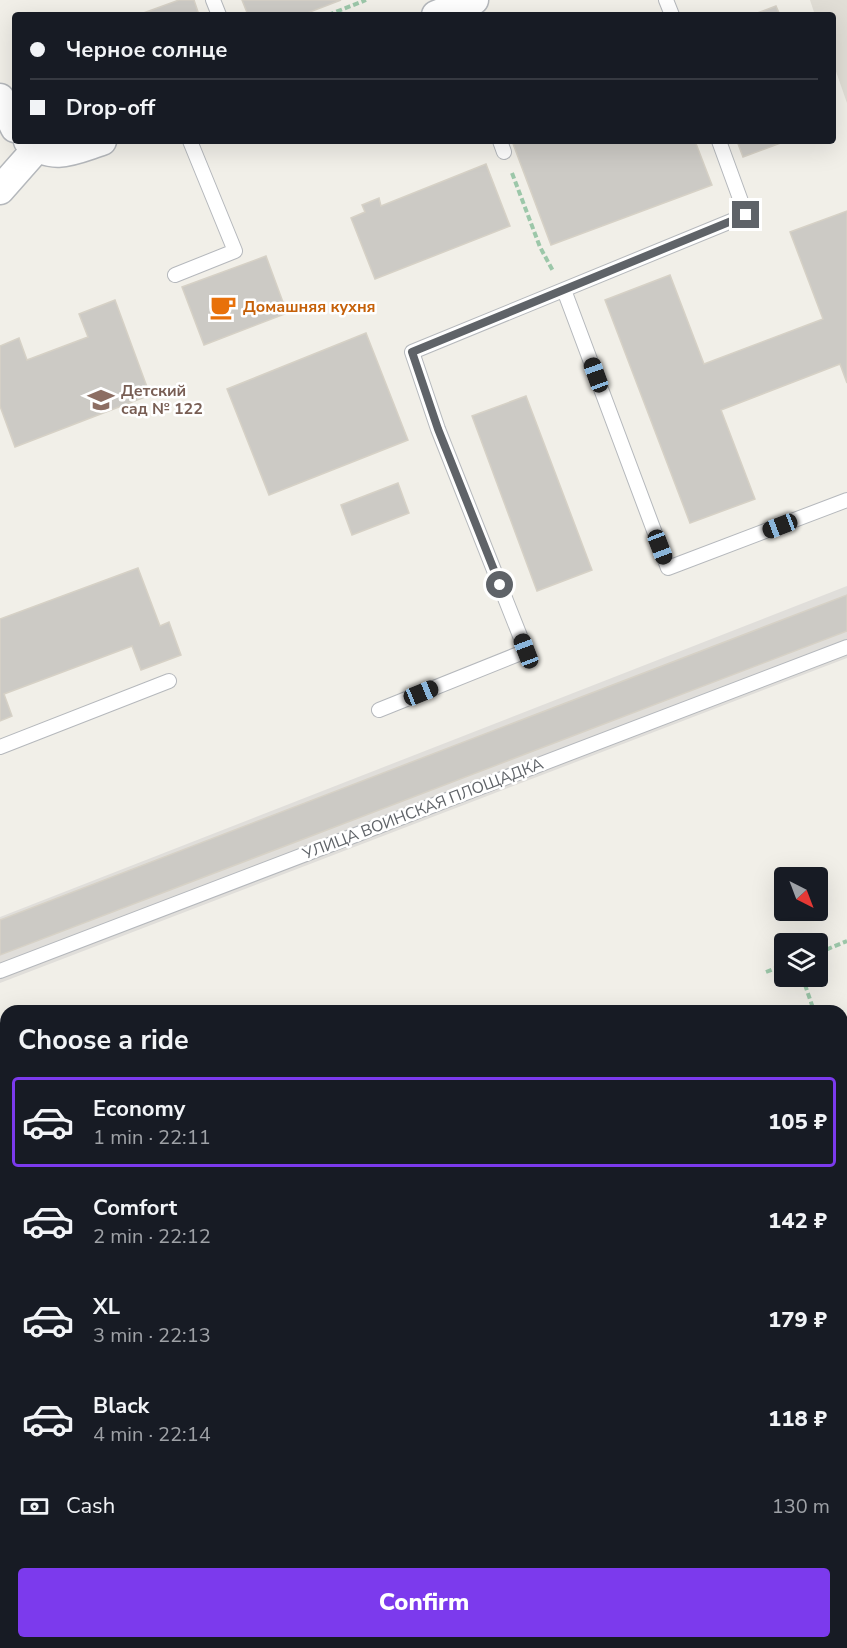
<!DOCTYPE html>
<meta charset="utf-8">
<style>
:root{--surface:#171b24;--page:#20242c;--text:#f1f3f6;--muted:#9ea1a6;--line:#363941;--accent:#7c3aed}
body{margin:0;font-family:"Nunito Sans",sans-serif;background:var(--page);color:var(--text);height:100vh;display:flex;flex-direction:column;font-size:22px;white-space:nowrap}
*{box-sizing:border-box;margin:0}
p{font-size:20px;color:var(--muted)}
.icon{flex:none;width:33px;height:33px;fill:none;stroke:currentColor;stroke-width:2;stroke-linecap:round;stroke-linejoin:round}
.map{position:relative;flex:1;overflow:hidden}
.sheet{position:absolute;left:0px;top:1005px;width:848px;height:644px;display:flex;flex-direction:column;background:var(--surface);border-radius:18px 18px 0 0;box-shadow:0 6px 24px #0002}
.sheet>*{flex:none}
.top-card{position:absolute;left:12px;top:12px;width:824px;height:132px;border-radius:6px;box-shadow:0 6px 24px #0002;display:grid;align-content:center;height:132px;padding:0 18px;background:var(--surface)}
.needle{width:39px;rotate:138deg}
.buttons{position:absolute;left:774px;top:867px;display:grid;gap:12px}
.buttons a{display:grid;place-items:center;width:54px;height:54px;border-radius:6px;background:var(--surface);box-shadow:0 6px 24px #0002;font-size:30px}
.end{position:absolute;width:27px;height:27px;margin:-14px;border:8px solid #5f6368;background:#fff;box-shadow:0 0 0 3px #fff}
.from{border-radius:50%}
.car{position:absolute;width:18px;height:36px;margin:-18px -9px;border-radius:8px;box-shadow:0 0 4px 2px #0007;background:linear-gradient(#222 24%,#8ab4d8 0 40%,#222 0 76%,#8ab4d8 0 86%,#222 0)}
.top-card b{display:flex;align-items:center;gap:21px;height:57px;font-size:22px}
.top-card b+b{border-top:2px solid var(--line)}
.top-card i{width:15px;height:15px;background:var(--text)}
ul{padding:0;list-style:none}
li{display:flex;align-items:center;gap:18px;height:90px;margin:0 12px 9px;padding:0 6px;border:3px solid transparent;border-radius:6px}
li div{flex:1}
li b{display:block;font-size:22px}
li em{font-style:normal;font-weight:800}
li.active{border-color:var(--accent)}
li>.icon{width:54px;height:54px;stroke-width:1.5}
h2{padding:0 18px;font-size:27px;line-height:72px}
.pay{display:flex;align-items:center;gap:15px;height:66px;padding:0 18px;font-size:22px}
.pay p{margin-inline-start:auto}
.primary-button{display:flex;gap:12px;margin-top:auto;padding:12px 18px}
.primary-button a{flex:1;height:69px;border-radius:6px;background:var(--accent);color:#fff;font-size:24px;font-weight:800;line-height:69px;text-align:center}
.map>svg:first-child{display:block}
</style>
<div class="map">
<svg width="847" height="1648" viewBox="0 0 847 1648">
<rect width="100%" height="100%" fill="#f1efe8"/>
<!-- industrial -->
<path fill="#e0deda" d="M847,586v72l-847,325v-66z"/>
<!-- education -->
<path fill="#e1ded6" d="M810,0h37v103l-14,-40 -1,-48h-17z"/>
<!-- green -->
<path fill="#c5e8c5" d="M41,1643l224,-1v1l-4,5h-220z"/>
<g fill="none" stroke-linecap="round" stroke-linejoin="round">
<!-- stream -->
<path stroke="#aadaff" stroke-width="9" d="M192,1642l3,6"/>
</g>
<!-- building -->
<path fill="#cccac5" stroke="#d6d1c6" stroke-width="1.5" d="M179,0h15l5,15h-61z
M242,0h99l-39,15h-54z
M776,6l4,9h-28z
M512,141h183l17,44 -161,60z
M737,141h49l-43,16z
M486,164l24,62 -135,53 -24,-61 14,-6 -3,-7 17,-7 2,8z
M847,211v172l-7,-19 -119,46 34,89 -65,24 -85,-223 65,-25 34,89 119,-45 -33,-87z
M266,256l21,57 -83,32 -22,-58z
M115,300l35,95 -135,52 -15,-41v-60l19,-8 8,22 61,-23 -9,-23z
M366,333l42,107 -139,55 -42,-106z
M526,396l66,174 -55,21 -65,-175z
M398,483l11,30 -57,22 -11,-30z
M138,568l22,58 9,-4 12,33 -40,15 -9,-24 -128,48 8,22 -12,5v-102z
M847,595v36l-847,324v-35z
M847,1215v64l-5,2v-64z
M847,1390v39l-5,2v-39z"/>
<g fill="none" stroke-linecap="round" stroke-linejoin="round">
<!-- lane casing -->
<g stroke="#b5b8bc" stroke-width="16">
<path id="lane" d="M213,0l6,15
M666,0l6,15
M500,141l4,11
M175,275l60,-24 -45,-110
M564,290l104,278 179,-68
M379,710l147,-59 -88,-222 -26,-77 334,-137 -27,-74
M0,747l169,-66
M0,971l847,-324
M0,1594l6,16
M18,1642l2,6
M834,1642l2,6"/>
</g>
<!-- street casing -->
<g stroke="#b5b8bc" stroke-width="31">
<path id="street" d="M436,15l38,-15
M0,98l15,30
M28,141c25,21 46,9 74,0
M0,190l37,-42
M842,1520h5
M294,1648l9,-6
M541,1648v-6"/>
</g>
<!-- path -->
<path stroke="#9cc7a9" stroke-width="4" stroke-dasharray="6 3" stroke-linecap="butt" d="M328,15l38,-15
M512,173l28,74 13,24
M818,953l29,-12
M766,972l18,-7
M802,976l12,35
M842,1041l5,-2
M842,1084l5,18
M842,1162l5,-2"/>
<!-- lane -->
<use href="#lane" stroke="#fff" stroke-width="14"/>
<!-- street -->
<use href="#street" stroke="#fff" stroke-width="28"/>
<!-- rail -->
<path stroke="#b6b7b8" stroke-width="4.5" stroke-dasharray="1.5 8" stroke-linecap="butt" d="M842,1080l5,-2
M842,1104l5,-2
M0,1396l6,-2
M0,1419l6,-2
M0,1451l6,-2
M0,1466l6,-3"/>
</g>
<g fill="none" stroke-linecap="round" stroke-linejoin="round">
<!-- route -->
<path stroke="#5f6368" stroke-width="8" d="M500,585l-62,-156 -26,-77 334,-137"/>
</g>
<!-- icons -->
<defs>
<g id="cafe-bare" transform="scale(2.07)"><path d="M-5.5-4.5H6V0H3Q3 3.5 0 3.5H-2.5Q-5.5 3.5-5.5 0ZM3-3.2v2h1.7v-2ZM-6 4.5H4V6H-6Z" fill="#e8710a" stroke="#fff" stroke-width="2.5" paint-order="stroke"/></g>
<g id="school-bare" transform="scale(2.07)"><path d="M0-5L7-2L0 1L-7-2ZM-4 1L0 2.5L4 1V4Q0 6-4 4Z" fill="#8d6e63" stroke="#fff" stroke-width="2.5" paint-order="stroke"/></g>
</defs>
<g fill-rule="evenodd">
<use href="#cafe-bare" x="223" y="307"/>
<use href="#school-bare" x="101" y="400"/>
</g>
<g text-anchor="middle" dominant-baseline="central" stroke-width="5" stroke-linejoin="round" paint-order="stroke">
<!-- food labels -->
<g font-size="16" font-weight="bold" fill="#c56008" stroke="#fff" text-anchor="start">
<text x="243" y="307">Домашняя кухня</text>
</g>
<!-- education labels -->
<g font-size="16" font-weight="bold" fill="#785e54" stroke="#fff" text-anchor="start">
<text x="121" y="391">Детский<tspan x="121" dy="18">сад № 122</tspan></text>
</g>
<!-- street labels -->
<g font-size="16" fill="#5f6368" stroke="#fff">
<text transform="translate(423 809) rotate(-21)">УЛИЦА ВОИНСКАЯ ПЛОЩАДКА</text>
</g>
</g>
</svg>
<div class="buttons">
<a><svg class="needle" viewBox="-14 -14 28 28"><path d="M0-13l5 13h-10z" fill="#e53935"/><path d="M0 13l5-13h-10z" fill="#9ea1a6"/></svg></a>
<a><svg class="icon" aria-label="layers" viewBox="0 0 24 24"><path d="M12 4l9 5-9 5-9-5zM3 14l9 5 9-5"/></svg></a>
</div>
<i class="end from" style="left:500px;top:585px"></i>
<i class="end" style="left:746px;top:215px"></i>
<i class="car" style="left:596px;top:375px;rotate:340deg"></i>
<i class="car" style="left:780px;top:526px;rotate:249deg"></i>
<i class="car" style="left:660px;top:547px;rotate:159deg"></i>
<i class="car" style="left:526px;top:651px;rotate:339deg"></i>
<i class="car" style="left:421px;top:693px;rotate:68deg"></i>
<div class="top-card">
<b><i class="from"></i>Черное солнце</b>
<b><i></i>Drop-off</b>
</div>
<section class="sheet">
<h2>Choose a ride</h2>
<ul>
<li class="active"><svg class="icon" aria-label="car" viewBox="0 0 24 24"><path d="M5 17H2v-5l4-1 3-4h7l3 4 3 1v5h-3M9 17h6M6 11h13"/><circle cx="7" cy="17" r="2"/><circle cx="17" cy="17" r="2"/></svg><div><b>Economy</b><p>1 min · 22:11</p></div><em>105 ₽</em></li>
<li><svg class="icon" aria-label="car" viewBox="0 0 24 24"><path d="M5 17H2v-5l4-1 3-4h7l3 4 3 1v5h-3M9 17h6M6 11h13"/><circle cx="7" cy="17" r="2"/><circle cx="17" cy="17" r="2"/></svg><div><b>Comfort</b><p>2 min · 22:12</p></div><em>142 ₽</em></li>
<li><svg class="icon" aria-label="car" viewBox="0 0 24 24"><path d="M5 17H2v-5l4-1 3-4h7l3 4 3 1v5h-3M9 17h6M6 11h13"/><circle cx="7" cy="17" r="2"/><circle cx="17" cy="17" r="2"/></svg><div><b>XL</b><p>3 min · 22:13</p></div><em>179 ₽</em></li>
<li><svg class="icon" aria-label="car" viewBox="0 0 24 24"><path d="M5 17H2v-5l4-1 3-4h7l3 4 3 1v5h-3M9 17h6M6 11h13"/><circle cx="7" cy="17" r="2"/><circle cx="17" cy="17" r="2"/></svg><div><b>Black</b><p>4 min · 22:14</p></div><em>118 ₽</em></li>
</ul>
<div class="pay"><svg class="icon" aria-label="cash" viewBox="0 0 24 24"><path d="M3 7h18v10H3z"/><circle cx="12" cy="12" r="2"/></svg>Cash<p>130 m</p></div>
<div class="primary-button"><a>Confirm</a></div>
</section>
</div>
